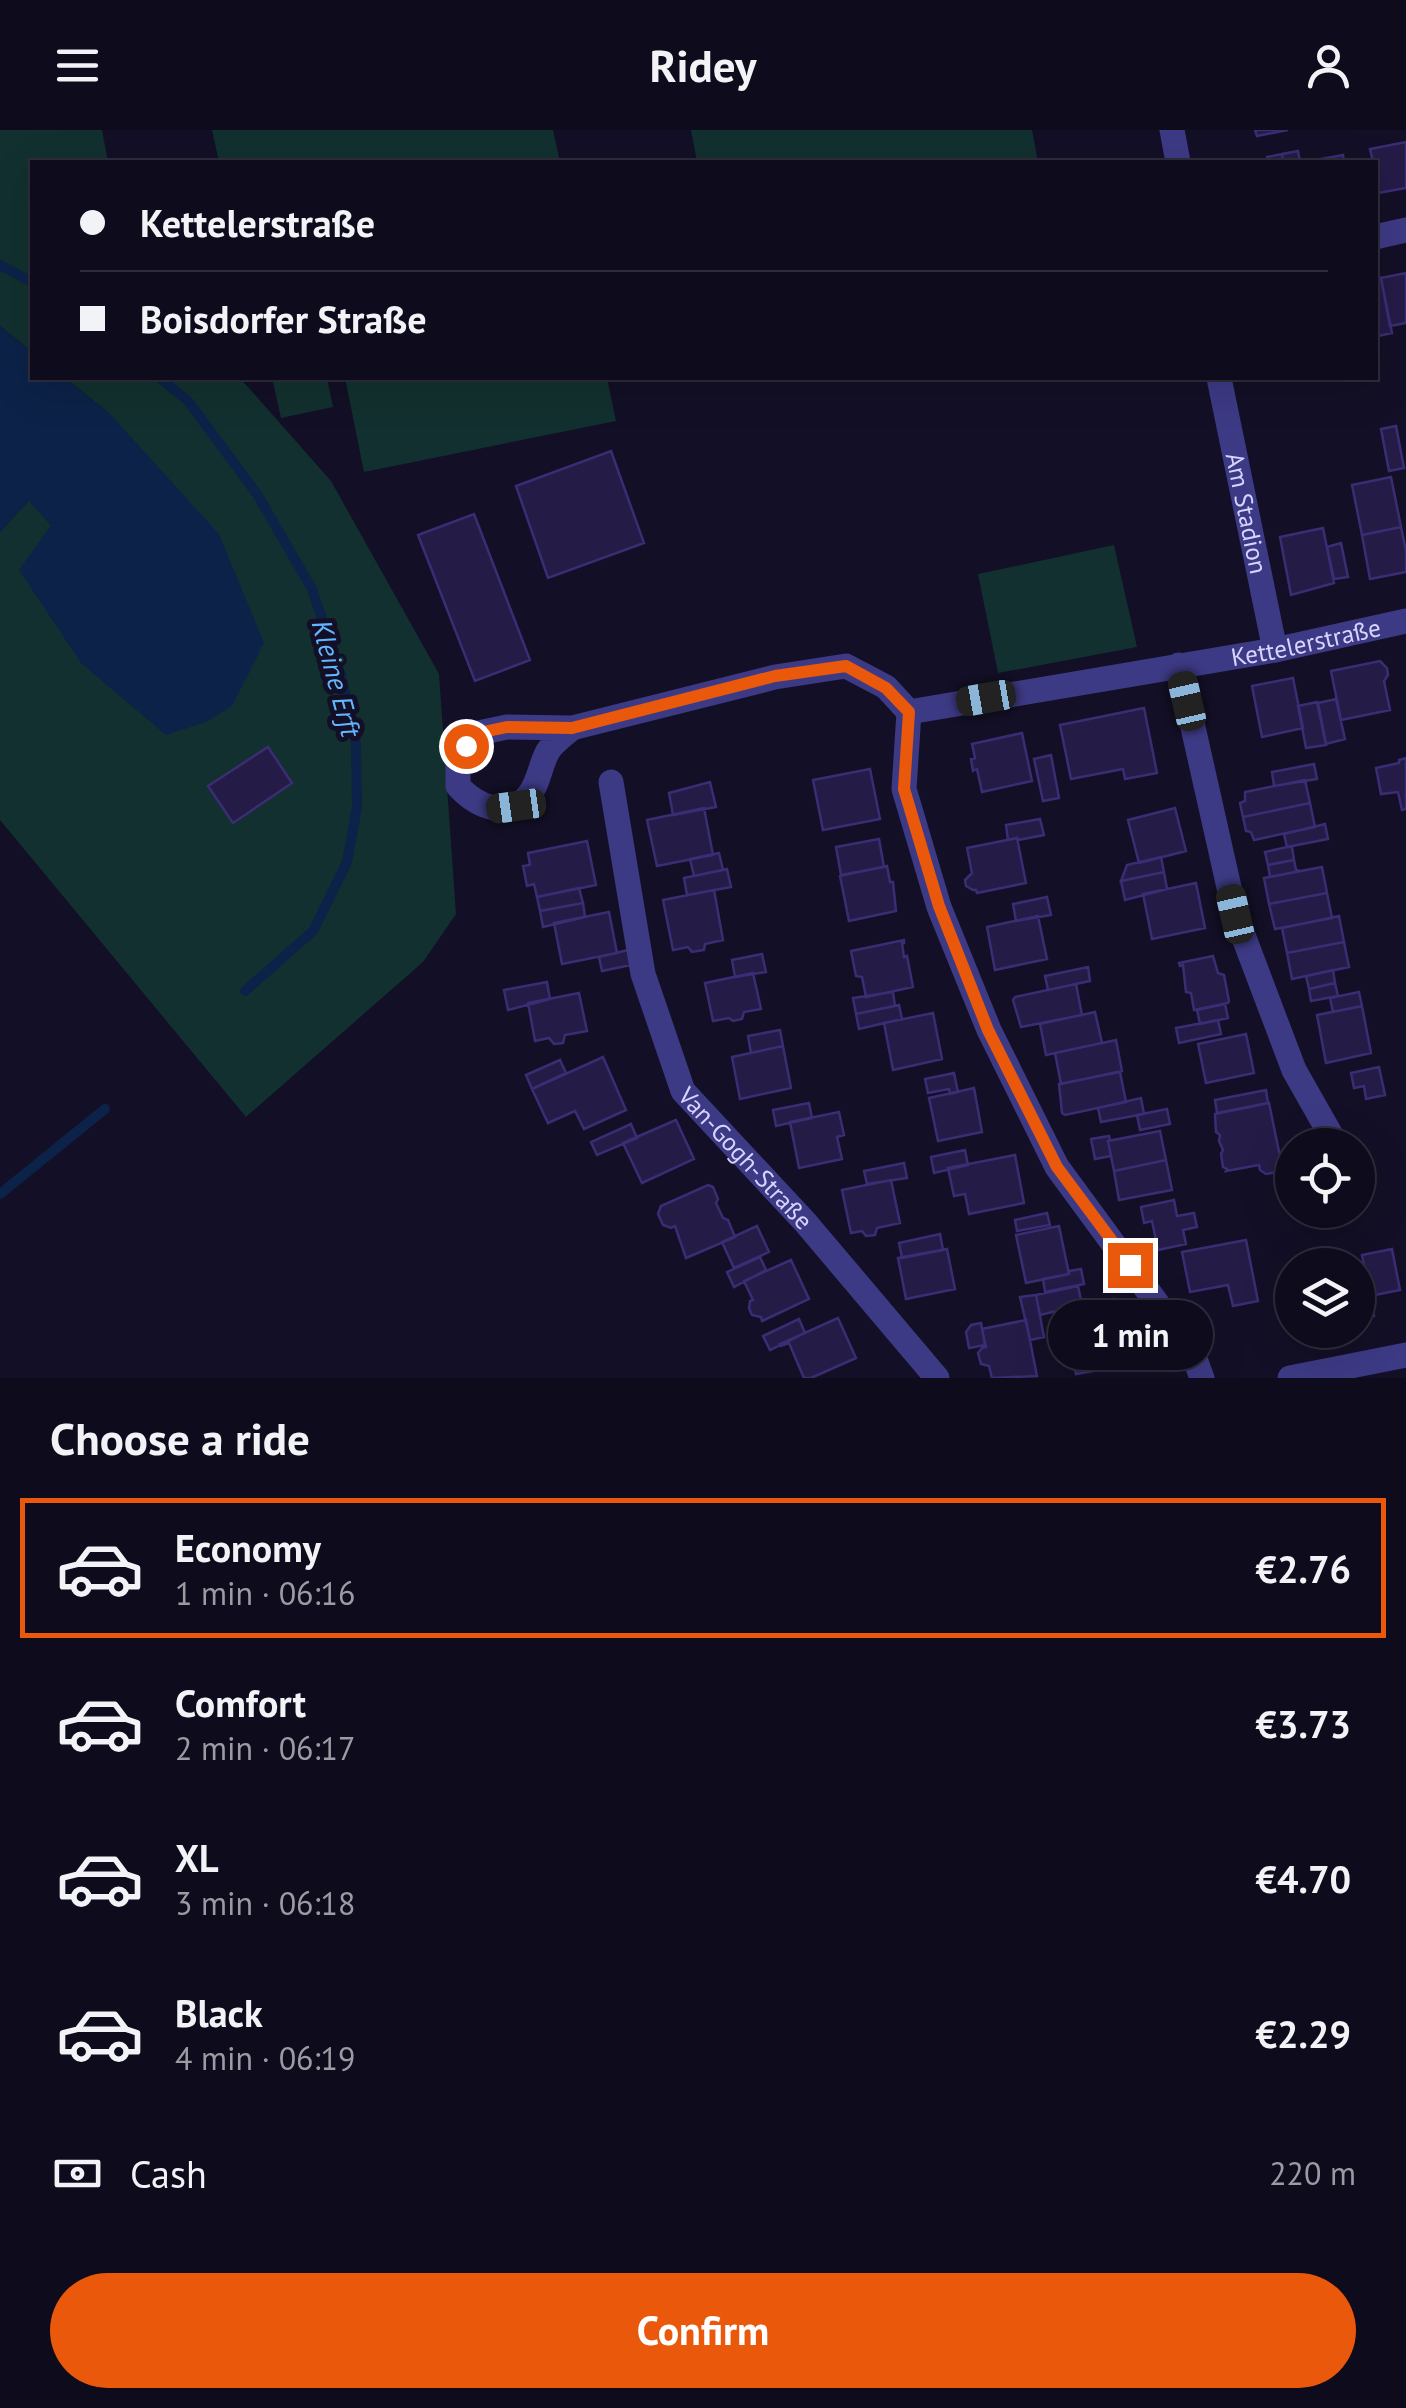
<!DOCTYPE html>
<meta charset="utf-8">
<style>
:root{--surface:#0e0b1c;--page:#1c1929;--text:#f1f3f6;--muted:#9b9ba3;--line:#2e2b3b;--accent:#ea580c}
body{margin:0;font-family:"PT Sans",sans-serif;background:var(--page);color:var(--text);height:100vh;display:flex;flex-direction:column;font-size:38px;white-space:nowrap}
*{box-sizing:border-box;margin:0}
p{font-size:32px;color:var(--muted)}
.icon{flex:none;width:55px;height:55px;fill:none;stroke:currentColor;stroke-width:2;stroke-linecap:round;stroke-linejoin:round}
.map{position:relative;height:1248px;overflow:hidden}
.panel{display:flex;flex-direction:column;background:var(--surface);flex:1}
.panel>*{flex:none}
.banner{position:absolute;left:30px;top:30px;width:1348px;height:220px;border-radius:0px;box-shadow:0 10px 40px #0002,0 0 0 2px var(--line);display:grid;align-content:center;height:220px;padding:0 50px;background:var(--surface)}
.tools{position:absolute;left:1275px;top:998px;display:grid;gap:20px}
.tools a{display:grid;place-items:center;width:100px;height:100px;border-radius:50%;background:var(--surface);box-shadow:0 10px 40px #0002,0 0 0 2px var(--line);font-size:50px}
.end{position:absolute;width:45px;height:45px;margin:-22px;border:12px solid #ea580c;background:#fff;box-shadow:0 0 0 5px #fff}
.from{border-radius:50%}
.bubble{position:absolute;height:70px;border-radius:35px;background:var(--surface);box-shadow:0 10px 40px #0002,0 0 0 2px var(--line);font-size:32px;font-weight:700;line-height:70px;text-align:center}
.car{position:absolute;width:30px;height:60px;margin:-30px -15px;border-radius:12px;box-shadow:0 0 8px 2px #0007;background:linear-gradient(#222 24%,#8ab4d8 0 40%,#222 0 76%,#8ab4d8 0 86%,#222 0)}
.banner b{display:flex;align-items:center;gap:35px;height:95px;font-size:38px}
.banner b+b{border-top:2px solid var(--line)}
.banner i{width:25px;height:25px;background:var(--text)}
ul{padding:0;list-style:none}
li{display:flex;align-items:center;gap:30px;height:140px;margin:0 20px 15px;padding:0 30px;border:5px solid transparent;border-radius:0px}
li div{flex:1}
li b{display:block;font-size:38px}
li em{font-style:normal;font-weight:700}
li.current{border-color:var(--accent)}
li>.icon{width:90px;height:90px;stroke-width:1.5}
h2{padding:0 50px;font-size:45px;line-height:120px}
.pay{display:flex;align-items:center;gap:25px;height:110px;padding:0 50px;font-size:38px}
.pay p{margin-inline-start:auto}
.primary-button{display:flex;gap:20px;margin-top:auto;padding:20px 50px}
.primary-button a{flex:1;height:115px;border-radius:60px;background:var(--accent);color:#fff;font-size:40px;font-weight:700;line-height:115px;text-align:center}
header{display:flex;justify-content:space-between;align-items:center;height:130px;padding:0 50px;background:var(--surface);font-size:45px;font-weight:700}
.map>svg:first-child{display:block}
</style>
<header><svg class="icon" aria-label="menu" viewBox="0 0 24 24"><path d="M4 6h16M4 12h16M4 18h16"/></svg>Ridey<svg class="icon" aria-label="person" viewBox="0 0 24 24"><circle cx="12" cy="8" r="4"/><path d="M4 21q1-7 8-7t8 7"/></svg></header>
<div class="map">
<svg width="1406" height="1248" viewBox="0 0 1406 1248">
<rect width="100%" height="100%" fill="#130f26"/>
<!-- green -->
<path fill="#12302f" d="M0,0h102l6,32h-76v190l-32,-26z
M212,0h341l7,32h-341z
M691,0h341l6,32h-341z
M65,248h175l91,103 108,193 17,240 -33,48 -177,155 -246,-297v-288l29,-32 22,25 30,138 29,-249z
M272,248h55l6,29 -52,11z
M345,248h262l9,43 -252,51z
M1114,415l23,102 -139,26 -20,-99z"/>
<!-- water -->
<path fill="#0c2248" d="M0,196l32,26v26h33l45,36 109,120 45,109 -32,63 -26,16 -40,13 -85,-72 -62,-93 32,-45 -22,-24 -29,31z"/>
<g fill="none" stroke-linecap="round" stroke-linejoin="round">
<!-- stream -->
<path stroke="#0c2248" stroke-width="10" d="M0,135l32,17
M160,248l28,23 69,93 55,95 30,90 14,66 1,62 -10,55 -34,69 -68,60
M0,1064l105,-85"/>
</g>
<!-- building -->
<path fill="#241b47" stroke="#3b2d73" stroke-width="2.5" d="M1255,0h33l-31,6z
M1406,12v46l-28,5 -3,-31h-2l-3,-13z
M1298,21l2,11h-17l-1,-8z
M1282,24l1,8h-15l-1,-5z
M1343,25l1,7h-39z
M1406,143v50l-16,3 -9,-48z
M1381,148l11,55 -14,3 -3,-16v-40z
M1396,296l8,42 -15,3 -8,-42z
M611,321l33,92 -96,35 -32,-92z
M1391,347l10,50 -39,8 -10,-50z
M474,384l56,146 -55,21 -57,-146z
M1401,397l5,24v21l-36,7 -8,-44z
M1323,398l11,55 -43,12 -11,-58z
M1341,413l7,34 -14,2 -7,-32z
M1380,531l7,7 1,7 -4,6 6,29 -49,10 -10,-49z
M1293,548l10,50 -41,9 -10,-51z
M1336,569l9,40 -19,5 -8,-41z
M1317,572l9,43 -20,3 -8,-42z
M1144,578l13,65 -32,6 -2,-10 -52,10 -11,-54z
M1022,603l10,48 -50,11 -5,-23 -4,2 -2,-12 4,-1 -3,-14z
M268,617l24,36 -59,40 -25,-37z
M1051,625l8,43 -16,3 -9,-42z
M1406,628v51l-4,1 -4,-18 -17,2 -5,-26 23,-5v-3z
M1314,634l3,15 -43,7 -2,-14z
M870,639l10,50 -57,11 -10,-50z
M1305,650l5,23 -67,14 -3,-14 5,-2v-9z
M710,652l6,25 -43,8 -4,-22z
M1310,673l5,24 -61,13 -3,-8 -5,-1 -3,-14z
M704,678l9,47 -56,11 -10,-46z
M1175,678l11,43 -47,12 -11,-43z
M1040,689l4,16 -26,5 -1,-2 -9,2 -2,-15z
M1325,694l3,15 -41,8 -3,-13z
M1017,708l9,45 -49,10 -1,-3h-3l-7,-4 -1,-6 7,-7 -5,-25z
M879,709l5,28 -43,8 -5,-28z
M587,711l9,44 -59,12 -3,-13 -7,2 -4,-20 7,-1 -2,-12z
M1287,717h5l2,13 -26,5 -3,-13z
M719,723l4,17 -29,6 -4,-17z
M1161,727l3,15 -43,9 6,-16z
M1294,730l2,10 4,1 -30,6 -2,-12z
M887,736l3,16h3l3,29 -47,10 -9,-45z
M1322,737l5,26 -58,11 -5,-26z
M727,739l4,18 -44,8 -3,-17z
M1164,742l3,17 -42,11 -4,-19z
M1196,753l9,45 -53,11 -9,-45z
M579,758l4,15 -43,8 -3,-14z
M714,760l9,50 -18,4 -1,6 -12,2 -4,-5 -15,3 -10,-50z
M1327,763l5,25 -57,11 -6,-25z
M1047,767l4,18 -35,6 -3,-17z
M583,773l2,14 -42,10 -3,-16z
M609,782l8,41 -55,11 -8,-41z
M1038,786l9,43 -52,11 -8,-43z
M1339,786l5,26 -57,11 -5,-25z
M904,810v3h-2l2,14 3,-1 6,31 -47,10 -4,-20 -6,-1 -5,-25z
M1344,812l5,25 -57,12 -5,-26z
M628,820l3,15 -29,6 -3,-14z
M762,824l4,18 -31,5 -3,-17z
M1213,826l5,17 6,2 5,26 -1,2 -34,7 -3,-17 -5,-1 -3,-27 -3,1 -1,-3z
M1088,837l2,14 -42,9 -3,-14z
M1333,840l2,13 -26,6 -3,-13z
M753,843l8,36 -17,3 -2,7 -9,2 -4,-3 -16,3 -8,-38z
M547,852l3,17 -42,11 -4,-20z
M1335,853l3,13 -27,5 -2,-12z
M1076,854l6,31 -61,12 -8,-27 2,-3z
M893,862l2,14 -39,8 -3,-16z
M1359,862l3,14 -29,6 -3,-14z
M579,863l8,38 -22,4 -2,8 -9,1 -5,-6 -14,3 -7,-38z
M1225,874l3,14 -28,6 -3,-14z
M899,875l3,14 -43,10 -3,-15z
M1362,876l9,47 -45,10 -9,-48z
M1095,882l7,31 -56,12 -6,-31z
M933,883l9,46 -49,11 -9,-47z
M1218,890l3,14 -42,9 -3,-15z
M780,900l3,16 -32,7 -3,-17z
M1246,904l8,39 -48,10 -8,-39z
M1116,910l6,31 -61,13 -6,-31z
M783,916l8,42 -51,11 -8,-42z
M603,927l23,53 -42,19 -9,-18 -27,12 -16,-34z
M560,930l6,13 -34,16 -6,-14z
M1379,937l6,28 -19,4 -2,-13 -10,2 -3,-15z
M1120,942l6,30 -61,13 -3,-2 -3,-29z
M954,943l4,19 -8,2 -1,-5 -21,4 -3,-14z
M974,958l8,44 -44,9 -9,-43z
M1266,960l2,13 -51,10 -2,-13z
M1141,968l3,16 -43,8 -3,-14z
M809,973l3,15 -36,8 -3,-16z
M1269,973l13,63 -4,6 -12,2 -6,-4 -1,-5 -33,6 1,-2 -4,-2 -2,-13 2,-4 -4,-9 1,-6 -4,-3 -1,-18z
M1167,979l3,15 -30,6 -3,-15z
M839,982l5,23 -7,2 5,22 -43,9 -9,-46z
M676,990l18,39 -52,24 -19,-40z
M631,994l6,14 -40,17 -6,-13z
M1160,1001l6,29 -52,11 -6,-30z
M1109,1006l1,4 -2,1 3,15 -16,3 -4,-20z
M965,1020l3,15 -34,8 -3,-16z
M1015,1025l9,48 -55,11 -4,-20 -11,2 -6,-28z
M1166,1030l6,30 -53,10 -5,-29z
M904,1033l3,15 -40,6 -3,-13z
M891,1050l9,43 -23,5 -2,7 -9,1 -4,-5 -11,2 -9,-43z
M708,1055l5,2 5,12 -2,4 7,15 5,2 7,17 -49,21 -11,-32 -4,2 -8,-3 -5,-11 3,-8z
M1174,1070l3,16 17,-3 3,14 -14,3 3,14 -28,6 -6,-29 -8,2 -3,-16z
M1047,1083l3,12 -33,6 -2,-11z
M757,1096l12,26 -35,16 -12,-26z
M1059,1096l10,48 -43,9 -10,-48z
M940,1104l3,16 -41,8 -3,-15z
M1246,1110l12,61 -25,5 -5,-21 -38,7 -8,-40z
M947,1119l8,40 -49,10 -8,-41z
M1392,1119l8,41 -30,6 -8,-41z
M760,1127l6,13 -32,17 -7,-15z
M791,1130l18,39 -47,22 -1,-4 -9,-2 -3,-7 1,-7 3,-1 -9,-19z
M1364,1138l10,48 -16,3v-49z
M1081,1139l3,15 -39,8 -2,-13 26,-5v-3z
M1078,1156l4,19 -42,10 -4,-20z
M1036,1165l8,42 -14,3 -10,-43z
M1113,1169l13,66 -50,9 -13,-65z
M838,1188l18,40 -45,20h-7l-15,-35 -8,3 -1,-2z
M799,1189l6,14 -35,17 -7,-14z
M1026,1190l11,56 -45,2 -3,-12 -8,-2 -3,-11 4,-5 4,-1 -4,-18z
M981,1193l4,22 -16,3 -3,-16 5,-7z"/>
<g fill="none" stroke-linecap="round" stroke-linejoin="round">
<!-- street -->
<g stroke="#3d3a85" stroke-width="25">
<path d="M1172,0l6,32"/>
<path d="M1375,107l31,-7"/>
<path id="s1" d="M1219,248l56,272"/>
<path d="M1179,535l56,249 59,156 38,67"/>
<path d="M909,582l-5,77 35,118 50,123 68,137 135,184 10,27"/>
<path id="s2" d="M572,598c-8,7 -19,15 -24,23 -8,14 -9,33 -20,45 -21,25 -53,9 -70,-10v-20l8,-20 17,-14 24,-5 65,1 203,-51 71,-11 40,21 23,25 366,-62 131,-29"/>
<path id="s3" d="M611,652l32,192 40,117 122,131 132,156"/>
<path d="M1290,1248l116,-23"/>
</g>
</g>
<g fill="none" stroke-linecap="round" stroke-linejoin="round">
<!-- route -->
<path stroke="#ea580c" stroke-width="12" d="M466,616l17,-14 24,-5 65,1 203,-52 71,-10 40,22 23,24 -5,77 35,117 49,124 69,137 73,98"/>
</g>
<g text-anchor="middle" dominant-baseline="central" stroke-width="10" stroke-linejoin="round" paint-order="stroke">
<!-- street labels -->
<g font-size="25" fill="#d9d4ff" stroke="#130f26">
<text stroke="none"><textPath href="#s1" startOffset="138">Am Stadion</textPath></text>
<text stroke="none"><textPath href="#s2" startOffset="1080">Kettelerstraße</textPath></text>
<text stroke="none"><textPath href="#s3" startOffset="410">Van-Gogh-Straße</textPath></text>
</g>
<!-- water labels -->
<g font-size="28" font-style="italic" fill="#62b6ff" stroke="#130f26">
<text transform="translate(337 548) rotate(75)">Kleine Erft</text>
</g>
</g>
</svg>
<div class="tools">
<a><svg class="icon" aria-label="locate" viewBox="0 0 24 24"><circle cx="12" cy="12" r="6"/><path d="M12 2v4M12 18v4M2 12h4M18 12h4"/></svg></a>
<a><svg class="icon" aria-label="layers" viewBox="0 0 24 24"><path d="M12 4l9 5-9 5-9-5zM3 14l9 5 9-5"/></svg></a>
</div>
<i class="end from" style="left:466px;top:616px"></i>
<i class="end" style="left:1130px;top:1135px"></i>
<div class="bubble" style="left:1048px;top:1170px;width:165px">1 min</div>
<i class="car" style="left:986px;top:568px;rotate:260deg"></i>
<i class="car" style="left:1187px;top:571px;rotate:347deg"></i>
<i class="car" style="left:516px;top:676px;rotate:262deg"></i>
<i class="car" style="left:1235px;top:784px;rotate:347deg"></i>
<div class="banner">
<b><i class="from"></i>Kettelerstraße</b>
<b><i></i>Boisdorfer Straße</b>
</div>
</div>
<section class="panel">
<h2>Choose a ride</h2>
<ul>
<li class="current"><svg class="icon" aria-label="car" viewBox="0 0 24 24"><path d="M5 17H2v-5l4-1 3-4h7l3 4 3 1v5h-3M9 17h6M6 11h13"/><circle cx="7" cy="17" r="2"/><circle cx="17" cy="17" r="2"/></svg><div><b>Economy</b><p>1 min · 06:16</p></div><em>€2.76</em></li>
<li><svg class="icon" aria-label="car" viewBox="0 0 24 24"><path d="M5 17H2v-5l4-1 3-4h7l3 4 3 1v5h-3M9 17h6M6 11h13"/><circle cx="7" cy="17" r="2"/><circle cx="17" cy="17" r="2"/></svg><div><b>Comfort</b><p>2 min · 06:17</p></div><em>€3.73</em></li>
<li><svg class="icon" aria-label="car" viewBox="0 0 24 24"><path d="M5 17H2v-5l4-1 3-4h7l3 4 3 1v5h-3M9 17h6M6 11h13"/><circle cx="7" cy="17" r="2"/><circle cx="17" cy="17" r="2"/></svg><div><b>XL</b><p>3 min · 06:18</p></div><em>€4.70</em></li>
<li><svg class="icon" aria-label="car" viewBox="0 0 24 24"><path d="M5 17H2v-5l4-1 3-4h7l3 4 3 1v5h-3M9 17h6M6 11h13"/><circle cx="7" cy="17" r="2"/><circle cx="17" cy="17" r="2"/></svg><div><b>Black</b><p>4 min · 06:19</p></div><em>€2.29</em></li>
</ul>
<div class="pay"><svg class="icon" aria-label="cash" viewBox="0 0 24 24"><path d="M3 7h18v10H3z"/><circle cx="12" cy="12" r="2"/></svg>Cash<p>220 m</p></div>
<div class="primary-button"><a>Confirm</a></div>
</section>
